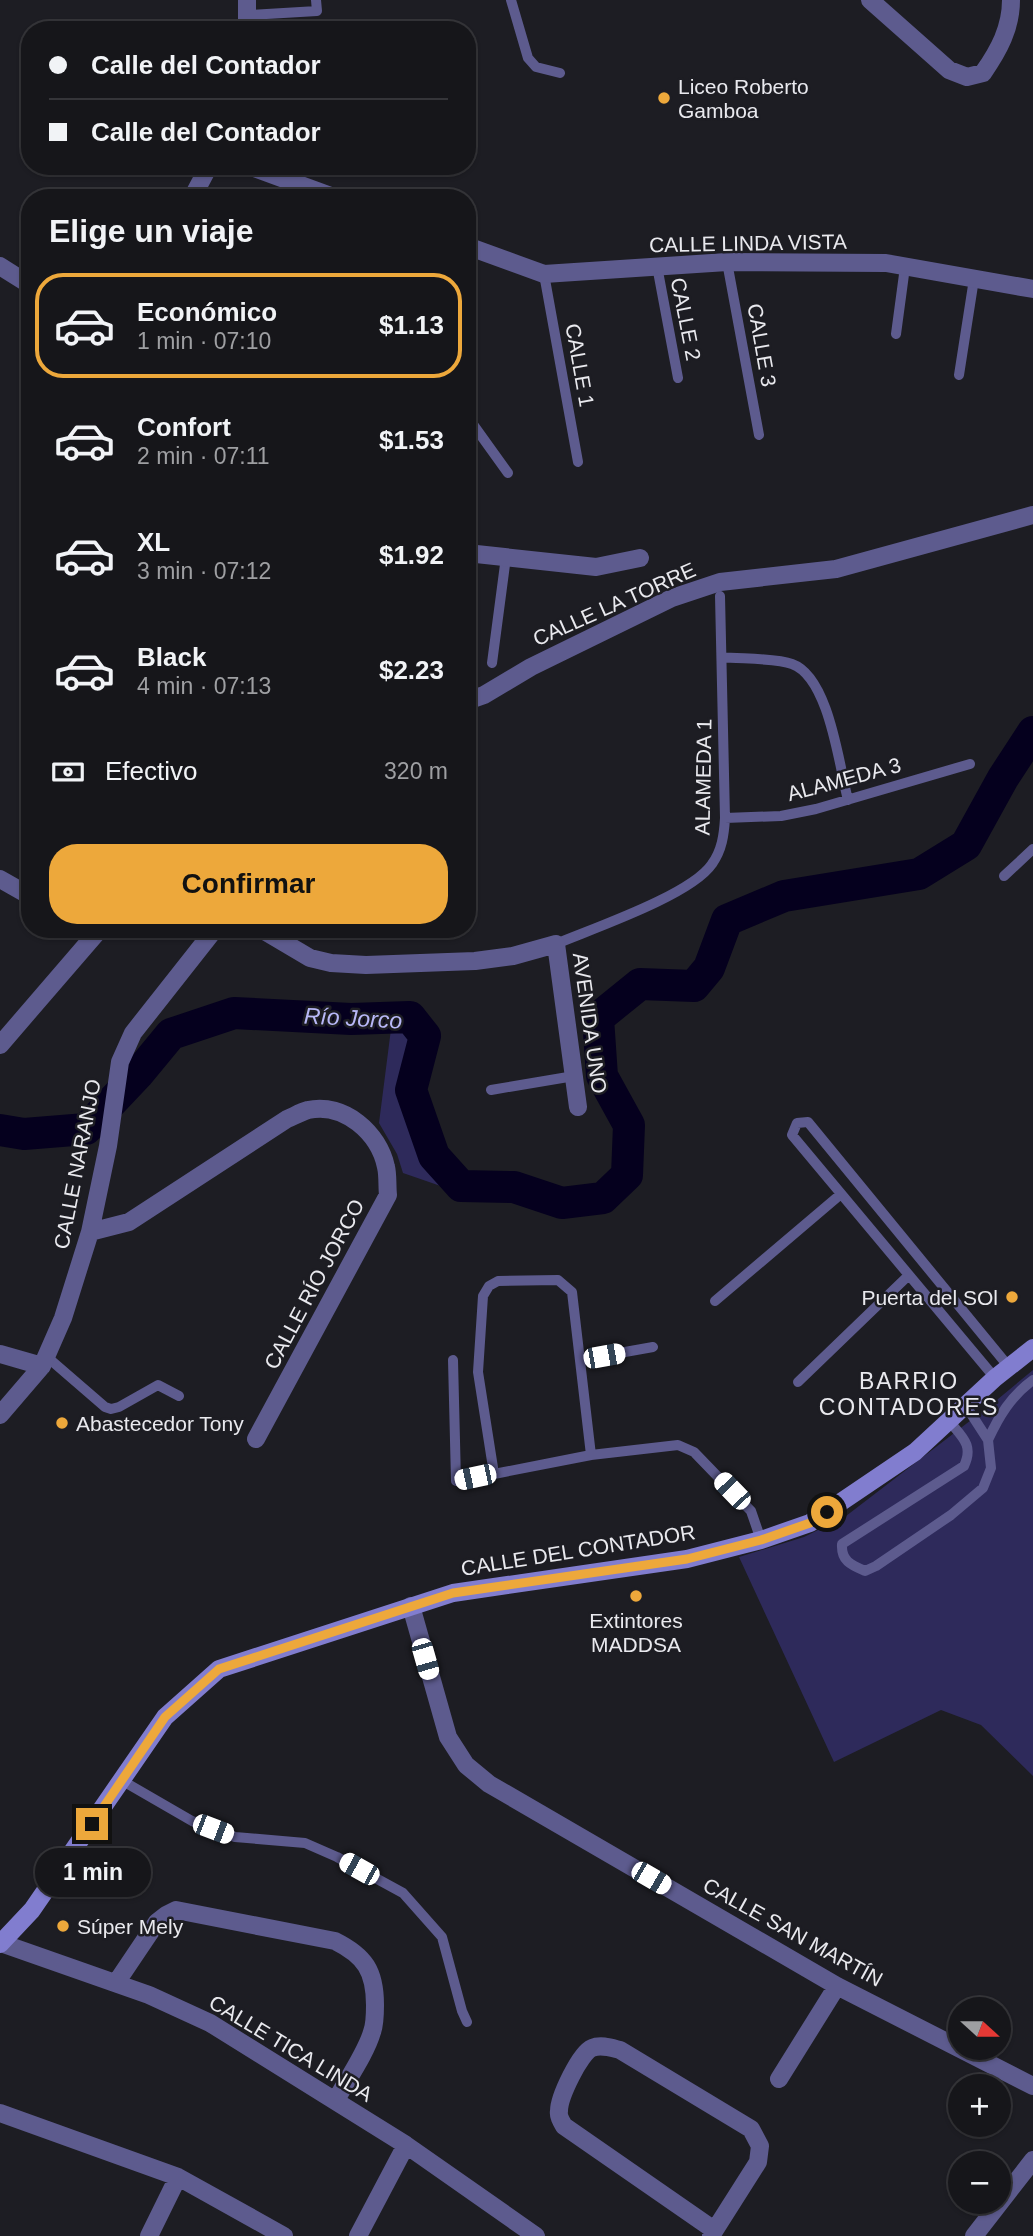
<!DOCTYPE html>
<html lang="es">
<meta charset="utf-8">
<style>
:root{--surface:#16161a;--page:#232327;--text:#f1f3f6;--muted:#9e9fa2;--line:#353539;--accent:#eda83b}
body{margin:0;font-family:Arial,sans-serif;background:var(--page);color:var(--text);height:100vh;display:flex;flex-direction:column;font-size:26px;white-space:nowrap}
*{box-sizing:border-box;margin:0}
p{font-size:23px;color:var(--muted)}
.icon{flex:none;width:38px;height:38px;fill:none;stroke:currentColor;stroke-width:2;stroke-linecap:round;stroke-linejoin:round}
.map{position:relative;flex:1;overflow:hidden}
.panel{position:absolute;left:21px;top:189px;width:455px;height:749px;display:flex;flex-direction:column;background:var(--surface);border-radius:28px;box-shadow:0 2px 5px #0004,0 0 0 2px var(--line)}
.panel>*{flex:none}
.top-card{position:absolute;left:21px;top:21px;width:455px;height:154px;border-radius:28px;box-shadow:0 2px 5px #0004,0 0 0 2px var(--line);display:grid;align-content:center;height:154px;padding:0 28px;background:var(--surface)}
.needle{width:46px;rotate:111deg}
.tools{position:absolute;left:948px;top:1997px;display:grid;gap:14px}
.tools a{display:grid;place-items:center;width:63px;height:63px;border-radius:50%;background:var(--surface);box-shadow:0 2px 5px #0004,0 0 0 2px var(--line);font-size:35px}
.end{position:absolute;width:32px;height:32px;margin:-16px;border:9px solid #eda83b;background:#111;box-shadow:0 0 0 4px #111}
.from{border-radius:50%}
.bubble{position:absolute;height:49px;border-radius:24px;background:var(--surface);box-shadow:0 2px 5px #0004,0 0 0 2px var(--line);font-size:23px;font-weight:600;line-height:49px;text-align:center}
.car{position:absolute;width:21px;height:42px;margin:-21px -10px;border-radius:9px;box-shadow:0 0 5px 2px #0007;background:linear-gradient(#fff 24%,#345 0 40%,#fff 0 76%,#345 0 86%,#fff 0)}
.top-card b{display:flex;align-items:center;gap:24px;height:66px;font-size:26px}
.top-card b+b{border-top:2px solid var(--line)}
.top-card i{width:18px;height:18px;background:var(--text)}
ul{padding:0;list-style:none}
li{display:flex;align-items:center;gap:21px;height:105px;margin:0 14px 10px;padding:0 14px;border:4px solid transparent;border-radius:28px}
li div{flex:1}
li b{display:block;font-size:26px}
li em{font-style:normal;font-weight:600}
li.on{border-color:var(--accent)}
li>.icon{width:63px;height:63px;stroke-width:1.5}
h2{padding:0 28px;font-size:32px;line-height:84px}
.pay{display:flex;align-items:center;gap:18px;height:77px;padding:0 28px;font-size:26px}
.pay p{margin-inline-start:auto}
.cta{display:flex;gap:14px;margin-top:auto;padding:14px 28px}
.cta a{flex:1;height:80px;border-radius:28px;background:var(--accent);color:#111;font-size:28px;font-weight:600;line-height:80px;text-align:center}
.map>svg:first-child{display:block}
</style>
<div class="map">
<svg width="1033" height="2236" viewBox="0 0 1033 2236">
<rect width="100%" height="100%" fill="#1d1d23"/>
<!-- green -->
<path fill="#2e2a5b" d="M391,1029l22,5 4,7 -14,49 26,70 29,32 -55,-19 -6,-19 -18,-31z
M1033,1370v406l-52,-51 -40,-15 -107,52 -95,-205 65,-20 42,-21 146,-112z"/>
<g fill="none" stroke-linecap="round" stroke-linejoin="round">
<!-- river -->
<path stroke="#05001e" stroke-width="32" d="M0,1130l24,4 62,-5 52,-55 33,-40 63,-21 117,6 59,-2 15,19 -14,54 23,66 27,30 53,1 48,16 41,-5 24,-23 2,-50 -27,-49 -4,-58 42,-34 54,2 15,-18 18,-48 57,-24 135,-22 47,-29 37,-67 30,-46"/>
<!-- lane -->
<path stroke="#5d5b8e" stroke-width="10" d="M511,0l17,58 8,9 24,6
M248,15l69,-4 -1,-11
M727,262l32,173
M657,266l21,112
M544,274l34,188
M896,334l9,-67
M959,375l15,-96
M467,416l41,57
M722,657c18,2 54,1 70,7 37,13 47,101 56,136
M492,663l14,-106
M725,818l56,-2 35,-7 154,-45
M1004,876l29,-27
M556,944c38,-16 135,-49 156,-80 10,-14 12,-29 13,-46l-5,-222
M491,1090l83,-14
M715,1301l126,-107
M46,1356l59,51 6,2 8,-2 39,-22 21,11
M453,1360l3,121 38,-7
M580,1360l73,-13
M995,1378l-203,-243 5,-12 11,-1 201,245
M798,1382l111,-107
M949,1421c13,16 25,24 15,45l-122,78c-1,17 9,21 23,27l11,-5 75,-51 32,-27 8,-20 -3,-28 -22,-34
M988,1440c11,-24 23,-44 45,-60
M591,1455l-19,-163 -14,-12 -60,1 -9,5 -6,10 -5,76 16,102 97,-19 87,-10 16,7 57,59 10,29
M121,1780l71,41 43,16 70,6 32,14 66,36 39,44 20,74 5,11"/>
<!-- street -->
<path stroke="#5d5b8e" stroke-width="18" d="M870,0l79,70 18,7 16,-4c16,-23 28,-45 28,-73
M247,30v-30
M249,166l87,32
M192,198l17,-32
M467,246l77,28 183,-12 159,1 147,26
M0,266l30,19
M467,553l129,14 44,-9
M467,701l17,-6 47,-28 141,-69 48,-16 116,-13 197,-54
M0,879l30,17
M261,929l49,29 21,5 35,2 109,-4 38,-5 43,-12 22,163
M0,1045l100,-116
M90,1232l39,-10 158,-103c7,-3 14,-7 21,-9 36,-8 71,23 78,57 2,8 1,19 2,28l-132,244
M0,1354l42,12
M0,1415l42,-49 21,-48 27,-86 18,-86 12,-84 13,-29 82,-104
M411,1606l37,131 18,28 23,19 348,202 196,100
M1,1943l148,52 61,28 196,122 130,91
M116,1983l41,-61 9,-7 10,-5 159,31c30,15 40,30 40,64 0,9 0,19 -3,27 -6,21 -25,48 -36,68
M779,2079l58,-93
M0,2113l178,64 106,59
M149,2236l29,-59
M358,2236l48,-91
M711,2236l47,-74 2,-16 -9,-17 -131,-79c-8,-2 -19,-6 -28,-2 -12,5 -33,49 -33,63 -1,5 2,10 5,15l150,104
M974,2236l59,-76"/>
<!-- secondary -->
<path stroke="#817dcf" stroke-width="18" d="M0,1944l32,-34 133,-193 54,-48 234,-76 234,-34 74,-19 49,-17 105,-71 80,-74 38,-30"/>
</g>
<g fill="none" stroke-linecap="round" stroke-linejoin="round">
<!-- route -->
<path stroke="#eda83b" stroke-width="9" d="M92,1824l73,-107 54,-48 234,-76 234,-34 74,-19 49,-17 17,-11"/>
</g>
<!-- markers -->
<g fill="#eda83b" stroke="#1d1d23" stroke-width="2.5">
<circle cx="664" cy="98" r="7"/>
<circle cx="1012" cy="1297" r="7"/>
<circle cx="62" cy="1423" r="7"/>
<circle cx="636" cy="1596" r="7"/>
<circle cx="63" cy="1926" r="7"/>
</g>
<g text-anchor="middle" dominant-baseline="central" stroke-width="5" stroke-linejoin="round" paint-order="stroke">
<!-- poi labels -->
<g font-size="21" fill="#e9e9ee" stroke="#1d1d23" text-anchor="start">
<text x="678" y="86">Liceo Roberto<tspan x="678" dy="24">Gamboa</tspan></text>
<text x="998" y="1297" text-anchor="end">Puerta del SOl</text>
<text x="76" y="1423">Abastecedor Tony</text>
<text x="636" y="1620" text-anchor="middle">Extintores<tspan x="636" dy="24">MADDSA</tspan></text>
<text x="77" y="1926">Súper Mely</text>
</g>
<!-- street labels -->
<g font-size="21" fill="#e9e9ee" stroke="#1d1d23">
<text transform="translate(748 243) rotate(-1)">CALLE LINDA VISTA</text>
<text transform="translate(686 319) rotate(79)">CALLE 2</text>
<text transform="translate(762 345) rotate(80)">CALLE 3</text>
<text transform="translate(580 365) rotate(80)">CALLE 1</text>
<text transform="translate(614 604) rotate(-24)">CALLE LA TORRE</text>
<text transform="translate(703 777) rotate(-89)">ALAMEDA 1</text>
<text transform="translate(844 779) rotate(-15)">ALAMEDA 3</text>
<text transform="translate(590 1023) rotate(82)">AVENIDA UNO</text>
<text transform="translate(77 1164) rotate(-79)">CALLE NARANJO</text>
<text transform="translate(314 1284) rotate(-62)">CALLE RÍO JORCO</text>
<text transform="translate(578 1550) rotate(-9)">CALLE DEL CONTADOR</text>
<text transform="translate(793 1932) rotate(29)">CALLE SAN MARTÍN</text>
<text transform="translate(291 2048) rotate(31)">CALLE TICA LINDA</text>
</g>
<!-- water labels -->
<g font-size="23" font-style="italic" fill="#b8b8f7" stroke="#1d1d23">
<text transform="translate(353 1018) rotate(3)">Río Jorco</text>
</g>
<!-- neighbourhood labels -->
<g font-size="23" letter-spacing="2" fill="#e9e9ee" stroke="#1d1d23">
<text x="909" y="1381">BARRIO<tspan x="909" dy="26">CONTADORES</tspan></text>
</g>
</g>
</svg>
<div class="tools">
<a><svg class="needle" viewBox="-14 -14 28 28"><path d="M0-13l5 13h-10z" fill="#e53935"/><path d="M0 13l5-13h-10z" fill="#9e9fa2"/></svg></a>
<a>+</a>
<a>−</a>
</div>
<i class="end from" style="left:827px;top:1512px"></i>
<i class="end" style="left:92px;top:1824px"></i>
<div class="bubble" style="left:35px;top:1848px;width:116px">1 min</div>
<i class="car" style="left:604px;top:1356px;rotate:80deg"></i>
<i class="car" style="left:475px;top:1477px;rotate:258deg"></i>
<i class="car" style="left:732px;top:1491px;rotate:316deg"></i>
<i class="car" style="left:425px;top:1659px;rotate:164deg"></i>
<i class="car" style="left:213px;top:1829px;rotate:111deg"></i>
<i class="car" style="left:359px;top:1869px;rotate:299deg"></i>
<i class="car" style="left:651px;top:1878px;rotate:120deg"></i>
<div class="top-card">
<b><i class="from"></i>Calle del Contador</b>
<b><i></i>Calle del Contador</b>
</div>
<section class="panel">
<h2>Elige un viaje</h2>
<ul>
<li class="on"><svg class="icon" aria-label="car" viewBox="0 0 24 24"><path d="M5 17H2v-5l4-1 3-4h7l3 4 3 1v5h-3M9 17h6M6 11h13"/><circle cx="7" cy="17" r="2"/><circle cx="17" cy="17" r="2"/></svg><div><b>Económico</b><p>1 min · 07:10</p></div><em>$1.13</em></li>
<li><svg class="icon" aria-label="car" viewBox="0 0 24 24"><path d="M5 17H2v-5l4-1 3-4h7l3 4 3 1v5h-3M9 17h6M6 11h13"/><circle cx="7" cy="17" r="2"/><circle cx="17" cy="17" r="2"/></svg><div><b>Confort</b><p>2 min · 07:11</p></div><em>$1.53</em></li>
<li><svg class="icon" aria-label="car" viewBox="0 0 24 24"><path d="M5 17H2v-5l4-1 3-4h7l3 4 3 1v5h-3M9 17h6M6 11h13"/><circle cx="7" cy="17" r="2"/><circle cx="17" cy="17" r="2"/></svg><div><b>XL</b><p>3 min · 07:12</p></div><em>$1.92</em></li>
<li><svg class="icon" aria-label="car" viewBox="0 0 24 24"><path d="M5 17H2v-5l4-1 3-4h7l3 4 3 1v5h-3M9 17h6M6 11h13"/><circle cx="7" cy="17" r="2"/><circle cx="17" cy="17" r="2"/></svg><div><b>Black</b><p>4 min · 07:13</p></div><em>$2.23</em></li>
</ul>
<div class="pay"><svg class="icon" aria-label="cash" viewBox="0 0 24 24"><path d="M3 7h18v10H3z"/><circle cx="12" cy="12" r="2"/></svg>Efectivo<p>320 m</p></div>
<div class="cta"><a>Confirmar</a></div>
</section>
</div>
